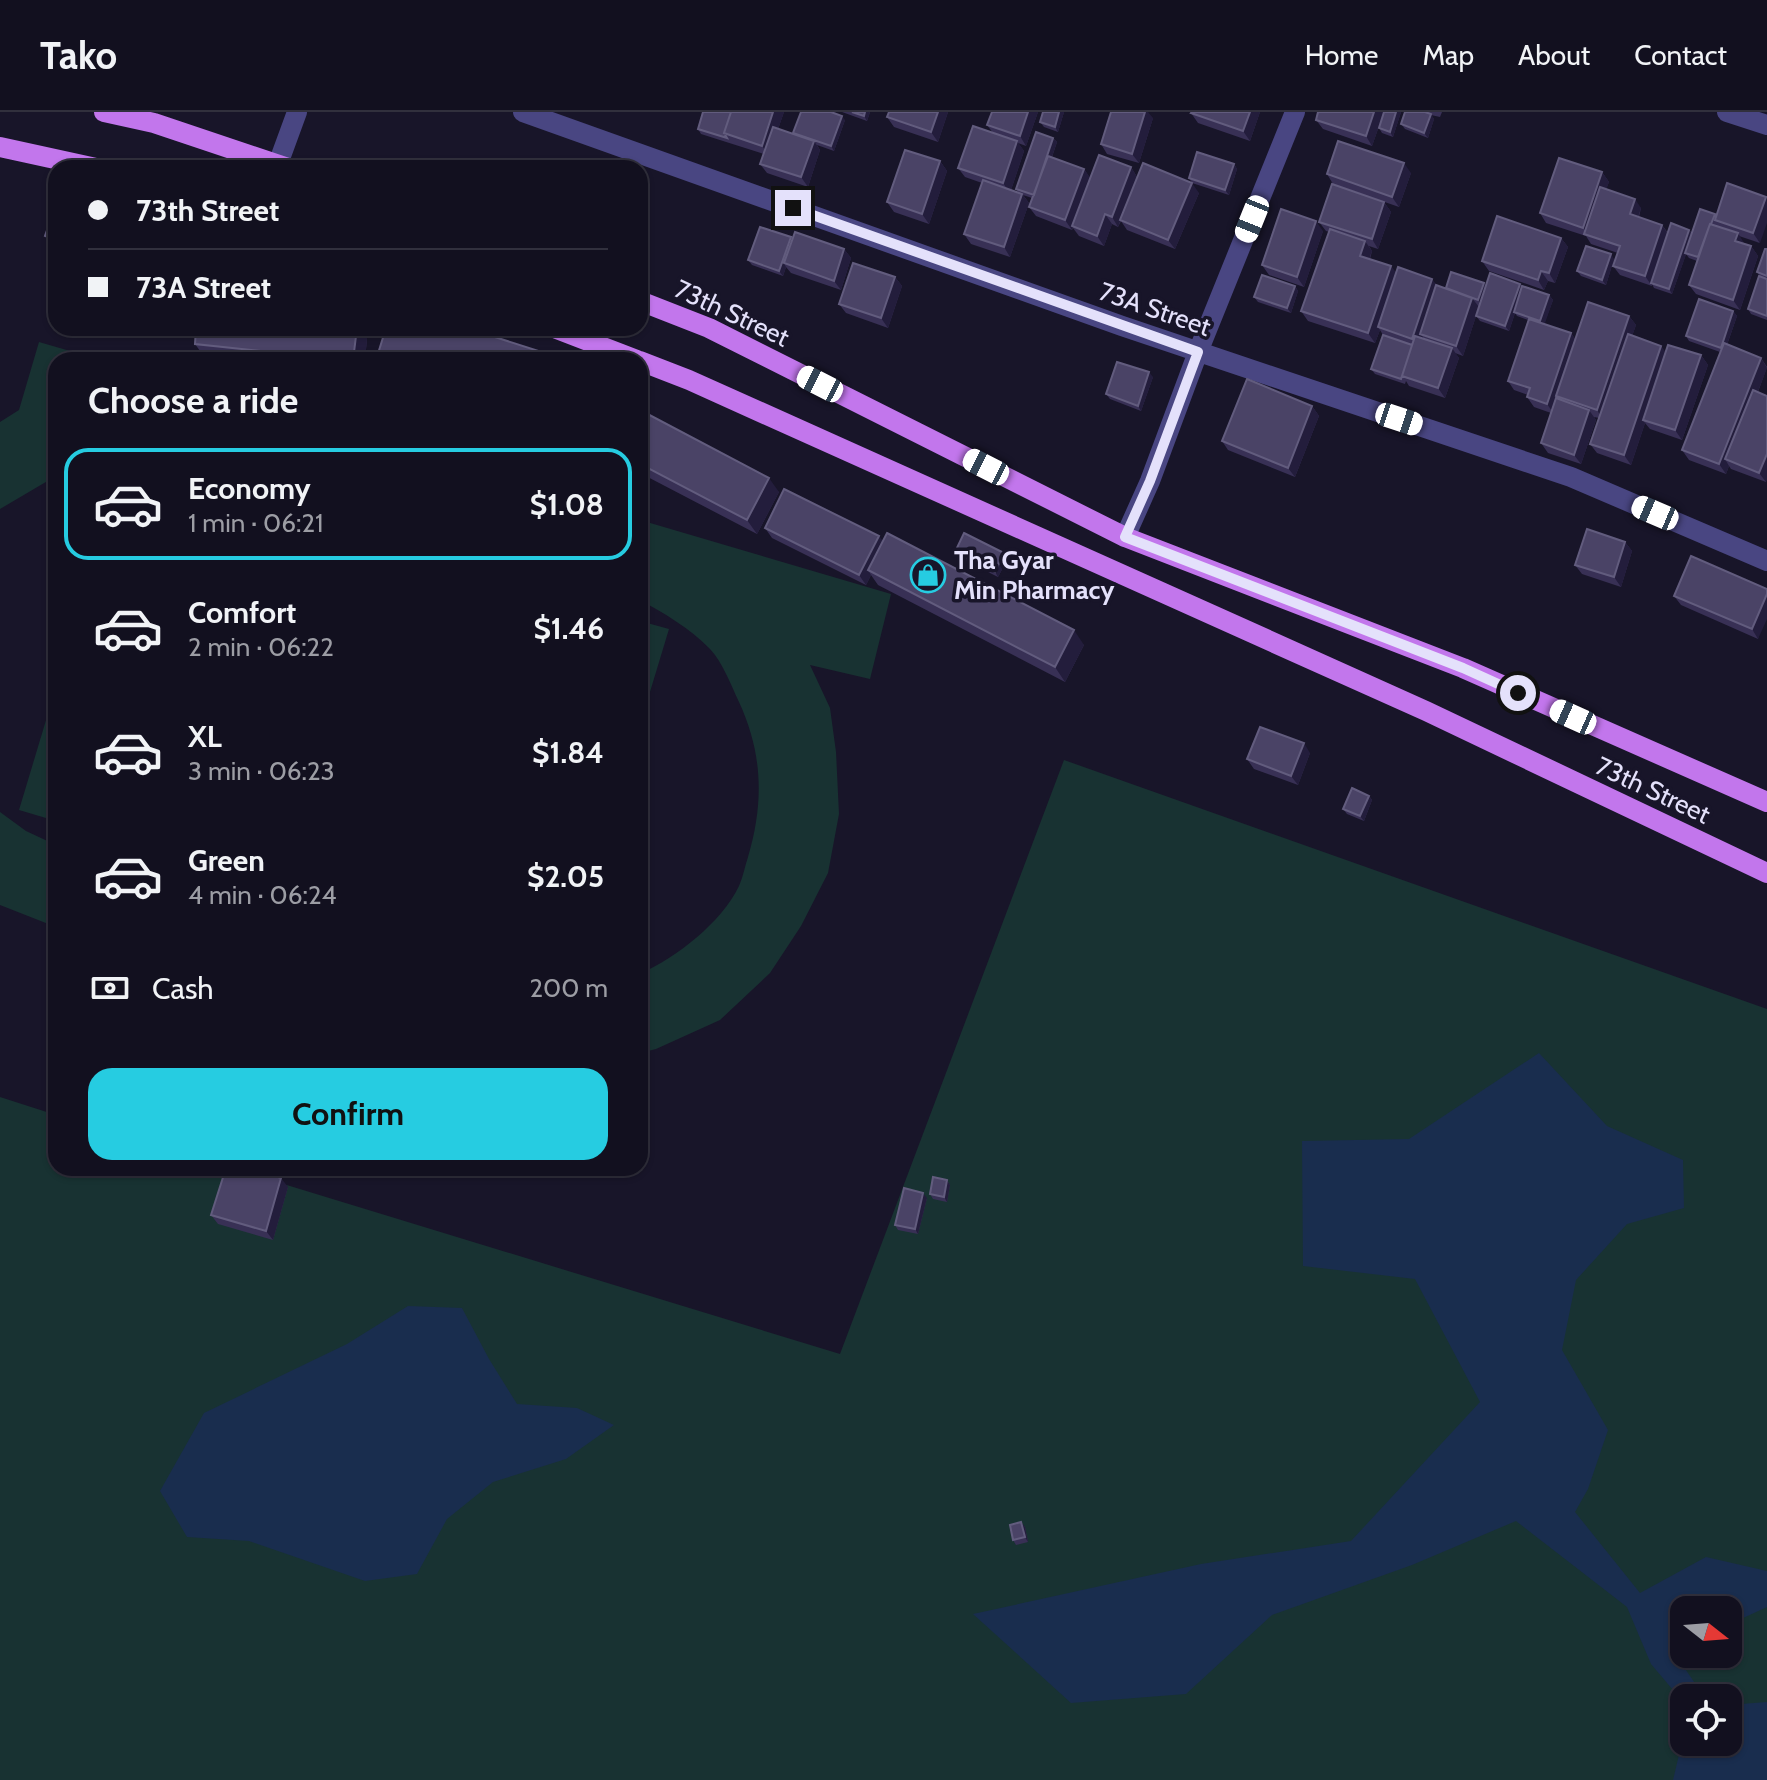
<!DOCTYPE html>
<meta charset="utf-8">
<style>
:root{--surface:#12101f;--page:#1f1e2c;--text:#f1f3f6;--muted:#9c9da4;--line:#31303d;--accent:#26cce1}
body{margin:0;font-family:Cabin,sans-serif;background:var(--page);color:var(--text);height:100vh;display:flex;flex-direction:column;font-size:30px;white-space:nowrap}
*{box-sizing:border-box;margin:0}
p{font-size:26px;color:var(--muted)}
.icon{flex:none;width:44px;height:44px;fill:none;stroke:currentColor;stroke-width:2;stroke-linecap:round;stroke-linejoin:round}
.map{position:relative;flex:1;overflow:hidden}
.side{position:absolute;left:48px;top:240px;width:600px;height:824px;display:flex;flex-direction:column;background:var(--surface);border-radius:24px;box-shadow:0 2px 6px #0004,0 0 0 2px var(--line)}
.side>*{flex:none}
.hud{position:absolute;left:48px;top:48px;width:600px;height:176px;border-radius:24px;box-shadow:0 2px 6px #0004,0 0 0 2px var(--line);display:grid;align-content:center;height:176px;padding:0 40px;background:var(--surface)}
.needle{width:52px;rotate:107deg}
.controls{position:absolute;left:1670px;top:1484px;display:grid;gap:16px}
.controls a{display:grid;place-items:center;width:72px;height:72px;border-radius:16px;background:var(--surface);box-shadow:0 2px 6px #0004,0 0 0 2px var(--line);font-size:40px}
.end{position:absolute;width:36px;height:36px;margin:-18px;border:10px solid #e4e1fb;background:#111;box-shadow:0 0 0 4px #111}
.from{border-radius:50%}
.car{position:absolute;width:24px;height:48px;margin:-24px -12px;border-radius:10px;box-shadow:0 0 6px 2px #0007;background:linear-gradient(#fff 24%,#345 0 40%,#fff 0 76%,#345 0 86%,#fff 0)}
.hud b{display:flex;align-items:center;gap:28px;height:76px;font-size:30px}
.hud b+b{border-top:2px solid var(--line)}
.hud i{width:20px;height:20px;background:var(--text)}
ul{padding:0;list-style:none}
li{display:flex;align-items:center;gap:24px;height:112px;margin:0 16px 12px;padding:0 24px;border:4px solid transparent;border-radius:24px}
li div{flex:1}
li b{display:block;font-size:30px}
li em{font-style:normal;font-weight:700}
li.active{border-color:var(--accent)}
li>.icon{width:72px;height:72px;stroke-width:1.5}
h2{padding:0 40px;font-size:36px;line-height:96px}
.pay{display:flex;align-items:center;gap:20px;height:88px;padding:0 40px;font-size:30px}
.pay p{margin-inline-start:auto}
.primary-button{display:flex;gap:16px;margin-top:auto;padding:16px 40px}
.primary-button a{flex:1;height:92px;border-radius:24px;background:var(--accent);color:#111;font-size:32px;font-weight:700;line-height:92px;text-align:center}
header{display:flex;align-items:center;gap:48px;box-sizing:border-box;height:112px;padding:0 40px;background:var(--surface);border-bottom:2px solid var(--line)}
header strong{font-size:38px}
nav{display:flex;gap:44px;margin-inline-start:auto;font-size:28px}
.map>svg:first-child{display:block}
</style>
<header>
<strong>Tako</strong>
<nav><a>Home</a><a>Map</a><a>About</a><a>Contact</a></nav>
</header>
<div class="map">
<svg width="1767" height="1668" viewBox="0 0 1767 1668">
<rect width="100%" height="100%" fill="#181529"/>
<!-- green -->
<path fill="#183232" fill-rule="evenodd" d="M39,230l62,18h-45v116l-56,33v-87l19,-12z
M640,408l251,74 -21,85 -60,-14 20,43 6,44 3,62 -11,59 -27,53 -31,47 -50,47 -64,29 -16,4v-79c37,-17 81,-51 99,-88 4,-9 6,-20 9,-29 16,-54 15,-103 -9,-155 -8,-17 -16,-39 -29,-53 -20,-21 -45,-35 -70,-49z
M640,509l29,8 -29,96z
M56,575v134l-37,-11z
M1064,648l703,249v771h-1767v-683l56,18v53h175l609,186zM1684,1498h44v44h-44zM1684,1586h44v44h-44z
M0,700l26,19 30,14v82l-56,-22z"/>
<!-- water -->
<path fill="#192d4e" d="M1539,941l68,73 76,34 1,48 -57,16 -51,56 -14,70 46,80 -20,59 -13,23 65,81 66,-36 61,14v36l-39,18v-15h-44v36l-11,5 32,47h-21v5l-33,-39 -24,-57 -111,-86 -104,44 -140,50 -86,79 -115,9 -98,-89 228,-50 150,-23 129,-139 -65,-123 -112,-13 -1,-125 107,-2z
M408,1194l54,2 27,51 28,45 60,4 37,17 -48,34 -73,23 -46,37 -30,55 -52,7 -116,-40 -62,-4 -27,-46 44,-78 143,-69z
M1767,1590v78h-94l11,-46v8h44v-37z"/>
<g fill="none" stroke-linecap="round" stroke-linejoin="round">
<!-- minor -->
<path stroke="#494682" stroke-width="20" d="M523,0l599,214 449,151 196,84
M1727,0l40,13
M278,52l19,-52
M1125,425l25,-56 48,-129 97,-240"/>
<!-- major -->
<path stroke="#c276ec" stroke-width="20" d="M104,0l50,11 134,45
M0,35l96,21
M640,189l69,27 416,209 338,131 304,134
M554,216l83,32
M640,249l49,19 737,331 341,162"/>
</g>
<!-- wall -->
<path fill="#383055" d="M703,0h81l-6,17 16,5 51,-14 -11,31 -17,-6 3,5 -12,37 -41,-14 -7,-9 4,-10 -63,-20 -3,-5z
M842,0h28l-3,9z
M889,0h59l-10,30 -44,-15 -7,-10z
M992,0h46l-12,34 -8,-3 6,8 -13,39 7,2 -2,-3 37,-51 4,4 -5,15 32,12 6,9 41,-11 6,10 62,16 -24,56 -48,-19 -6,-9 -3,6 -6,-3 -8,22 -25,-10 -6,-8 -1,2 -36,-14 -7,-9 3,-9 -9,-3 6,8 -19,54 -39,-13 -7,-10 18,-51 -17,-6 -7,-9 35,-35 -6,-8z
M1064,0l-6,20 -14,-5 -4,-5z
M1192,0h68l-10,29 -52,-18 -7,-10z
M1384,0l-12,34 -49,-17 -7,-9z
M1384,0h17l-8,25 -11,-4 -3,-5z
M1405,0h37l-2,5 -9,-2 3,4 -6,19 -23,-9 -4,-5z
M1153,6l-14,45 -32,-9 -6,-10z
M940,49l7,10 -18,53 -35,-12 -7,-10z
M1234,52l3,5 -8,26 -37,-12 -3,-5z
M1602,60l7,10 -3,7 35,19 -2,9 23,8 6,8 21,-3 3,3 23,-19 1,2 11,-33 33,60 -21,-7 5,8 7,2 7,10 -18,54 -44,-16 -7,-9 8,-24 -8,-3 -3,-4 -14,40 -18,-6 -2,-4v2l-32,-11 -7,-9 5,-13 -27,-9 -5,-8 -40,-13 -6,-10z
M1411,61l-12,34 -66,-23 -6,-10z
M1384,90l7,10 -13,37 -9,-3 3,5 -2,8 26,13 50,16 74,-4 2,3 27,8 4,5 -9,24 27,9 4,6 54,-23 7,9 -4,11 34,16 35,3 7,10 -26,75 -32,-11 -5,-6 -14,42 -34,-12 -7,-9 9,-26 -5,-1 2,3 -15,44 -33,-11 -7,-10 10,-30 -17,-6 -7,-10 1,-2 -14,-5 -6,-9 20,-61 -11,-4 -2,-3 -6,18 -29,-10 -4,-5 -13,40 -8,-3 4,5 -14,40 -36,-12 -3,-5 -1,3 -30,-10 -4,-5 12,-34 -3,-5 -5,13 -67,-22 -7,-10 28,-79 -3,-1 -7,-9z
M56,93v42l-4,-1 -7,-10z
M1323,119l-19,56 -35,-12 -7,-10z
M1561,126l7,9 -13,36 -7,-2 -4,9 -55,-19 -7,-10z
M792,127l52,10 7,9 -10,32 -50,-17 -5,-6 -3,9 -31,-11 -4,-5z
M1767,137v71l-16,-6 -3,-5 12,-33 -3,-4z
M1614,147l-8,26 -25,-9 -4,-5z
M895,165l7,9 -14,42 -42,-15 -7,-9z
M1295,174l3,5 -7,22 -33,-11 -4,-5z
M1733,199l4,5 -10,29 34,13 6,9 -9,25 8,90 -35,-13 -2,-3 -3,8 -37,-14 -7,-10 38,-98 -31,-11 -3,-5z
M196,216h172l-3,32h-141l-19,-2 -10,-14z
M1153,265l-12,34 -31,-12 -4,-5z
M1312,294l7,10 -24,61 -67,-27 -6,-9z
M640,298l139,82 -22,42 -117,-61z
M765,416l118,13 201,104 -19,37 -187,-97 -7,-10 -5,10 -94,-47z
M1625,430l7,9 -11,36 -39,-13 -7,-9z
M955,440l53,6 -10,19 -40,-20z
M1767,477l-9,50 -77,-34 -7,-9z
M1310,641l-12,32 -44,-16 -7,-10z
M1369,684l3,4 -8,21 -17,-7 -4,-5z
M947,1068l3,5 -3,17 -14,-3 -3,-5z
M288,1075l-15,53 -55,-16 -7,-9z
M927,1086l-9,36 -20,-4 -3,-5z
M1021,1410l4,5 3,15 -12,3 -3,-5z"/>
<!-- shaded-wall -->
<path fill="#231d3c" d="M773,0h11l-15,43 -7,-9z
M865,0h5l-3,9 -3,-5z
M938,0h10l-10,30 -7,-10z
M1028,0h10l-12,34 -6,-10z
M1059,0h5l-6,20 -3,-5z
M1145,0h3l5,6 -14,45 -7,-9z
M1250,0h10l-10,29 -7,-10z
M1374,0h10l-12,34 -6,-10z
M1396,0h5l-8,25 -3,-5z
M1431,2l3,5 -6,19 -4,-5z
M842,4l3,4 -11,31 -3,-5z
M1053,26l4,4 -20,58 -3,-5z
M814,29l6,9 -12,37 -7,-10z
M1017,29l7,10 -14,42 -7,-10z
M940,49l7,10 -18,53 -7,-10z
M1404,51l7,10 -12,34 -7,-10z
M1234,52l3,5 -8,26 -4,-5z
M1131,55l6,10 -19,50 -6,-10z
M1084,57l7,10 -19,51 -7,-10z
M1602,60l7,10 -19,54 -7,-8z
M1192,71l7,10 -24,56 -7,-9z
M1022,82l7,9 -19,54 -6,-10z
M1766,85l1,1v25l-7,20 -7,-10z
M1635,87l6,9 -5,15 -6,-9z
M1384,90l7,10 -13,37 -6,-10z
M1105,102l7,10 -8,22 -7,-10z
M1316,109l7,10 -19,56 -7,-10z
M1662,113l6,9 -16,52 -7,-10z
M1689,118l4,5 -21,59 -3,-5z
M1738,121l6,10 -2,7 -7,-9z
M791,125l3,5 -10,21 2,4 -3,9 -4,-5z
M1561,126l7,9 -13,36 -6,-10z
M1365,129l7,10 -5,14 -7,-9z
M1751,134l7,10 -18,54 -7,-10z
M844,137l7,9 -10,32 -7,-9z
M1611,142l3,5 -8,26 -4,-5z
M1391,154l7,9 -20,52 2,3 -5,13 -7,-10z
M1541,159l7,10 -4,9 -6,-10z
M895,165l7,9 -14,42 -7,-10z
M1432,167l7,9 -19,46 3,3 -4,11 -7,-9z
M1484,171l3,5 -6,17 -3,-5z
M1520,172l3,5 -14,42 -4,-5z
M1295,174l3,5 -7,22 -4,-5z
M1549,183l4,5 -9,26 -4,-5z
M1472,186l7,9 -16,49 -7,-10z
M1733,199l4,5 -13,37 -3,-5z
M1629,204l7,9 -33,95 -6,-10z
M357,216h11l-3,32h-12z
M1571,221l7,10 -22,53 2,4 -4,14 -7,-10z
M1661,234l7,9 -25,65 2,3 -14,42 -7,-10z
M1452,236l7,10 -14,40 -7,-10z
M1701,243l7,10 -26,75 -7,-10z
M1761,246l6,10 -36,93 -6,-2 4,7 -3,8 -7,-10z
M1149,260l4,5 -12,34 -3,-5z
M1312,294l7,10 -24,61 -7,-9z
M1589,298l7,10 -15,44 -7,-9z
M1767,342v26l-1,2 -7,-9z
M769,366l10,14 -22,42 -10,-14z
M879,424l7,9 -18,25 3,5 -5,10 -7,-10z
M1625,430l7,9 -11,36 -7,-10z
M1004,441l4,5 -10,19 -3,-5z
M1767,482v25l-9,20 -6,-10z
M1074,518l10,15 -19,37 -10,-15z
M1304,631l6,10 -12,32 -7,-9z
M1369,684l3,4 -8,21 -4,-5z
M281,1066l7,9 -15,53 -7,-9z
M947,1068l3,5 -3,17 -3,-5z
M923,1081l4,5 -9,36 -3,-5z
M1021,1410l4,5 3,15 -3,-5z"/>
<!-- building -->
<path fill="#4a4366" stroke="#625c7e" stroke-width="2" d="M703,0h28l-7,21 3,5 -29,-9z
M731,0h42l-11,34 -38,-13z
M801,0h30l11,4 -11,30 -38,-13z
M852,0h13l-1,4z
M889,0h49l-7,20 -44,-15z
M992,0h36l-8,24 -33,-11z
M1043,0h16l-4,15 -15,-5z
M1111,0h34l-13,42 -31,-10z
M1192,0h58l-7,19 -52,-18z
M1318,0h56l-8,24 -50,-16z
M1384,0h12l-6,20 -11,-4z
M1405,0h20l6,2 -7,19 -23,-9z
M973,14l44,15 -14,42 -45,-15z
M773,15l41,14 -13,36 -41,-13z
M1036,20l17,6 -19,57 -18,-6z
M1338,29l66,22 -12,34 -65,-23z
M905,38l35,11 -18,53 -35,-12z
M1197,40l37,12 -9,26 -36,-12z
M1099,43l32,12 -19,50 -7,-3 -8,22 -25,-10z
M1048,44l36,13 -19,51 -36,-13z
M1559,46l43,14 -19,56 -43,-15z
M1143,51l49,20 -24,57 -48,-20z
M983,68l39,14 -18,53 -40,-13z
M1727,71l39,14 -13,36 -38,-13z
M1332,72l52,18 -12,37 -53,-17z
M1600,75l35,12 -5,15 32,11 -17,51 -32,-10 7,-20 -36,-12z
M56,93v35l-11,-4z
M1281,97l35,12 -19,56 -35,-12z
M1700,97l15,5 -4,10h-1l-12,33 -13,-4z
M1497,104l64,22 -12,35 -8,-2 -3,9 -56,-19z
M1671,111l18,7 -20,59 -18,-6z
M1710,112l28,9 -3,8 16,5 -18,54 -44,-15z
M760,115l31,10 -12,34 -31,-11z
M1330,117l35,12 -5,15 31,10 -23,67 -67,-22z
M795,120l49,17 -10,32 -50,-18z
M1586,134l25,8 -9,26 -25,-9z
M1765,137h2v27l-10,-4z
M853,151l42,14 -14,41 -42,-14z
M1398,155l34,12 -20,60 -34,-12z
M1451,160l33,11 -6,17 -32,-12z
M1490,161l30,11 -15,42 -29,-10z
M1262,163l33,11 -8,22 -33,-11z
M1759,164l8,3v37l-19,-7z
M1436,173l36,13 -16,48 -36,-12z
M1522,174l27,9 -9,26 -26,-9z
M1699,187l34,12 -12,37 -35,-12z
M1588,190l41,14 -32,94 -41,-14z
M1529,207l42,14 -24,71 -20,-7 3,-9 -22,-7z
M196,216h161l-4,32h-10l-148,-16z
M386,216h81l90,29 -1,3h-180z
M1628,222l33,12 -37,109 -34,-11z
M1383,223l29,10 -11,34 -30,-10z
M1415,224l37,12 -14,40 -36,-12z
M1724,231l37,15 -42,106 -37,-14z
M1668,233l33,10 -26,75 -32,-10z
M1117,250l32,10 -11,34 -32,-12z
M1247,267l65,27 -24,62 -66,-27z
M1753,278l14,6v58l-8,19 -34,-14z
M1556,286l33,12 -15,45 -33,-12z
M640,298l129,68 -22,42 -107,-56z
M784,377l95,47 -20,39 -94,-47z
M1587,417l38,13 -11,35 -39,-12z
M887,421l187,97 -19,37 -187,-97z
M964,421l40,20 -9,19 -40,-20z
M1691,444l76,33v5l-15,35 -78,-33z
M1260,615l44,16 -13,33 -44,-17z
M1352,676l17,8 -9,20 -17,-7z
M226,1056h23l32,10 -15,53 -55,-16z
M933,1065l14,3 -3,17 -14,-3z
M904,1076l19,5 -8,36 -20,-4z
M1021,1410l4,15 -12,3 -3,-15z"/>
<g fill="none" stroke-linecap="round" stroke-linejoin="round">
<!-- route -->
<path stroke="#e4e1fb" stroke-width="10" d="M793,96l405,144 -48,129 -25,56 338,131 55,25"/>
</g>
<!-- icons -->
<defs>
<g id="shop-ring" transform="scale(1.8)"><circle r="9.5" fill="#181529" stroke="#26cce1" stroke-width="1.5"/><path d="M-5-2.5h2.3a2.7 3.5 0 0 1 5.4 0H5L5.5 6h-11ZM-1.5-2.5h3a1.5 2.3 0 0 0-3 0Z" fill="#26cce1"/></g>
</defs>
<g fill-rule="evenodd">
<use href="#shop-ring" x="928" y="463"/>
</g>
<g text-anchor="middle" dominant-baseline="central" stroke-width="7" stroke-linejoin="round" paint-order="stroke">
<!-- street labels -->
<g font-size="26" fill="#e4e1fb" stroke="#181529">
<text transform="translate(1155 197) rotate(19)">73A Street</text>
<text transform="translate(732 201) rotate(25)">73th Street</text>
<text transform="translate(1653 678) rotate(25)">73th Street</text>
</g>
<!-- poi labels -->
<g font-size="26" font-weight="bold" fill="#e4e1fb" stroke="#181529" text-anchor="start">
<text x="954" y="448">Tha Gyar<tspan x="954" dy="30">Min Pharmacy</tspan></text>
</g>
</g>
</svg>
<div class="controls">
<a><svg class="needle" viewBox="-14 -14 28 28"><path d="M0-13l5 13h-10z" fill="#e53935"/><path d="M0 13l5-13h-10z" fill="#9c9da4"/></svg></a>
<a><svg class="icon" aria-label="locate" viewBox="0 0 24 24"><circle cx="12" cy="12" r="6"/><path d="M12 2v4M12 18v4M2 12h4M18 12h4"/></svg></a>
</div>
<i class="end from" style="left:1518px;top:581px"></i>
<i class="end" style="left:793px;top:96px"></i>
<i class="car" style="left:1252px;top:107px;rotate:202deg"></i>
<i class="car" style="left:820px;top:272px;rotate:297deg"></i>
<i class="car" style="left:1399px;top:307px;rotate:108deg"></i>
<i class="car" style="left:986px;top:355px;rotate:297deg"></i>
<i class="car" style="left:1655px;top:401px;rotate:293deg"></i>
<i class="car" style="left:1573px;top:605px;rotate:294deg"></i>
<div class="hud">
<b><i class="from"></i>73th Street</b>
<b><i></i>73A Street</b>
</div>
<section class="side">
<h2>Choose a ride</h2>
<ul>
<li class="active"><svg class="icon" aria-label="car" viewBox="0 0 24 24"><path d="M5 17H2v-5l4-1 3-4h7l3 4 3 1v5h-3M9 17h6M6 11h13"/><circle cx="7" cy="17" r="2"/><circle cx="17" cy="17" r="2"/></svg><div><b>Economy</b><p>1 min · 06:21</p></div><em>$1.08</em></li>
<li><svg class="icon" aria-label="car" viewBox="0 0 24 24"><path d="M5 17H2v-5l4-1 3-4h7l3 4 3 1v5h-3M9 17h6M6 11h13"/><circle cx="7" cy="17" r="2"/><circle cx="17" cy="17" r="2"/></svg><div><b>Comfort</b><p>2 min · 06:22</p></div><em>$1.46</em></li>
<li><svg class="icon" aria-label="car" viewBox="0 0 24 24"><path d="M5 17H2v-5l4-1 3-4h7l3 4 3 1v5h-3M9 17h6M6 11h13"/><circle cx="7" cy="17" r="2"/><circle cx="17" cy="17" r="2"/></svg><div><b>XL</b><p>3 min · 06:23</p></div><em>$1.84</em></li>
<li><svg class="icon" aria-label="car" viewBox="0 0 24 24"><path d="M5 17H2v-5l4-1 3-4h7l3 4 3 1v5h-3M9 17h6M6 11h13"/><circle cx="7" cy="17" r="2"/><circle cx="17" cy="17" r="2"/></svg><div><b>Green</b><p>4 min · 06:24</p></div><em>$2.05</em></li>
</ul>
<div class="pay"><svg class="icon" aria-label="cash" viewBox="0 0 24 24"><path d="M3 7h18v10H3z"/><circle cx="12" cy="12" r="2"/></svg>Cash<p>200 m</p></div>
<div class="primary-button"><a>Confirm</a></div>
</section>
</div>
